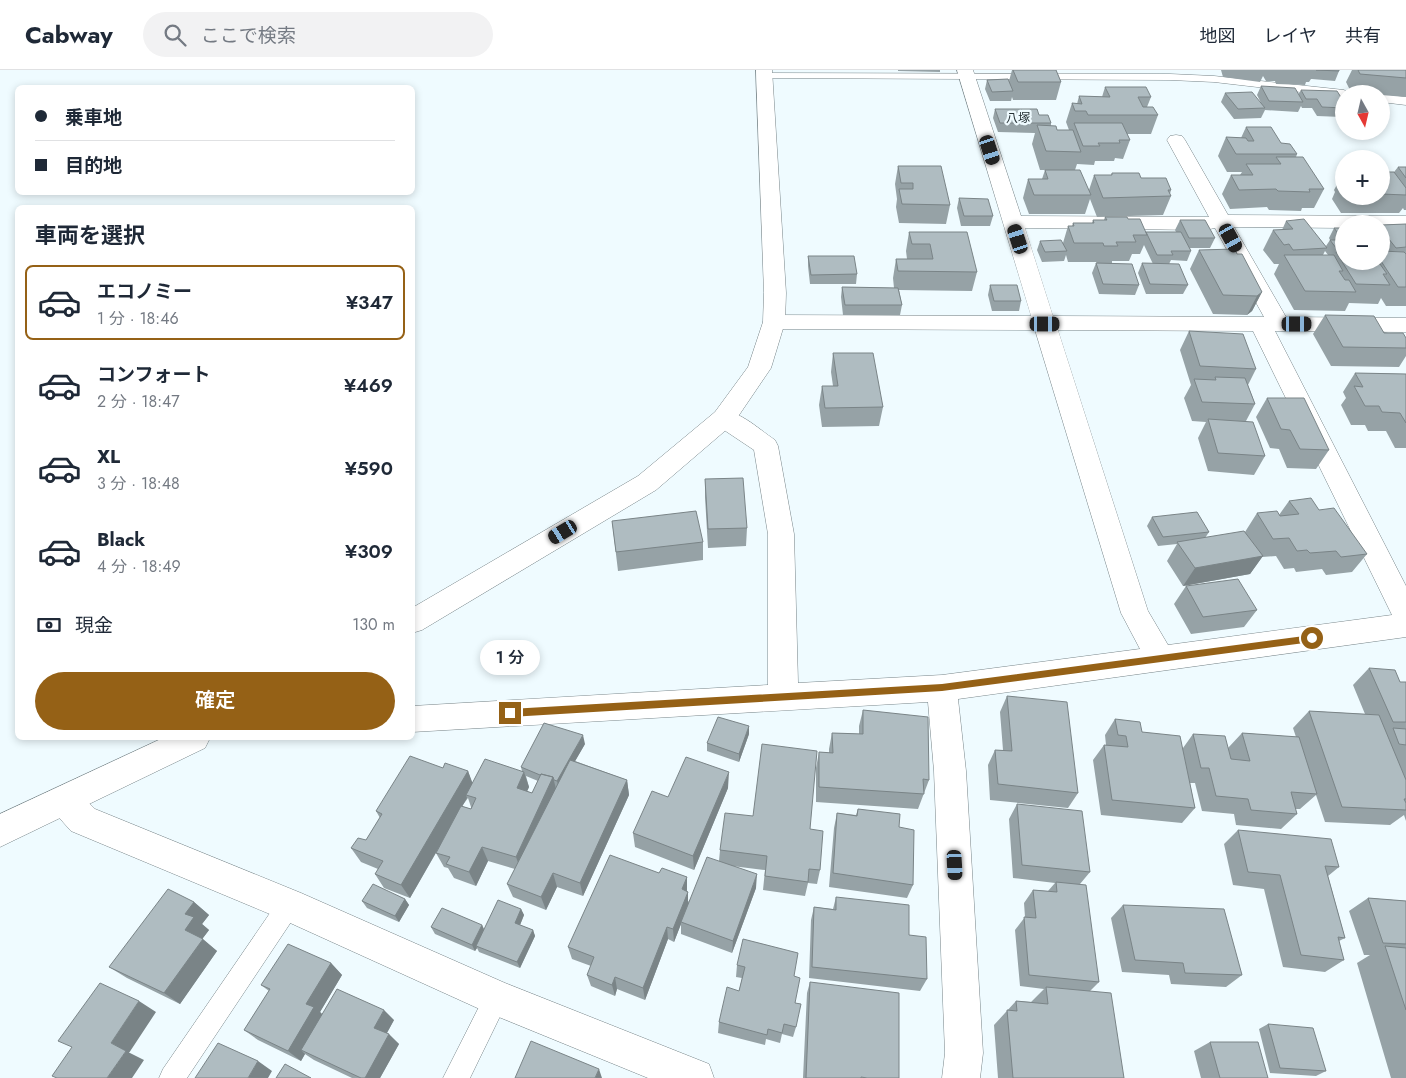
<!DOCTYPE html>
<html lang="ja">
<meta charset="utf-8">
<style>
:root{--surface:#fff;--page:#f2f2f3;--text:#1f2937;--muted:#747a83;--line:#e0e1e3;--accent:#956116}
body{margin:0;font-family:Jost,"Noto Sans JP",sans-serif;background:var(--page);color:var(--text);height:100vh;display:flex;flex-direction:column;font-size:19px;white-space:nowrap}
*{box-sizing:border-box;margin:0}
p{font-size:16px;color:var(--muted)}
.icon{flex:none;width:28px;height:28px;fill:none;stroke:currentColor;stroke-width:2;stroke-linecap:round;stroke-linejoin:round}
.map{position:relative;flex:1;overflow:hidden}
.panel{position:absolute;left:15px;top:135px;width:400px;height:535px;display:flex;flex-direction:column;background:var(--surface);border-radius:8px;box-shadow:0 2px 8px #0003}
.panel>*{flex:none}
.guide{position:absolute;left:15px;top:15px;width:400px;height:110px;border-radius:8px;box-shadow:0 2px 8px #0003;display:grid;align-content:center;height:110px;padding:0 20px;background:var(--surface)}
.needle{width:32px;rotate:172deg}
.tools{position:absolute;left:1335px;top:15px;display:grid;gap:10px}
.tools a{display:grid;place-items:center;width:55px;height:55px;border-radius:50%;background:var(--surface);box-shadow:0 2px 8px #0003;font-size:25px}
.end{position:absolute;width:22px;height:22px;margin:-11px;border:6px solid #956116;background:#fff;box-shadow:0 0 0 2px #fff}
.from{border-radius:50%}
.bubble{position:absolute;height:35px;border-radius:18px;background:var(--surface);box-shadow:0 2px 8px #0003;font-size:16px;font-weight:600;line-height:35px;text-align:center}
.car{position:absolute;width:15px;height:30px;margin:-15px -8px;border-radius:6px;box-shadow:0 0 4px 1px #0007;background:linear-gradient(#222 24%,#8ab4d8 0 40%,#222 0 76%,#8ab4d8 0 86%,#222 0)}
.guide b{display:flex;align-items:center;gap:18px;height:48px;font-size:19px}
.guide b+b{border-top:1px solid var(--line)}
.guide i{width:12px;height:12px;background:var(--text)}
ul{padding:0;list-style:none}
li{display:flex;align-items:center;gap:15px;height:75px;margin:0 10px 8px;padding:0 10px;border:2px solid transparent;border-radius:8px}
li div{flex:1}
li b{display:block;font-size:19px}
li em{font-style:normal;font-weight:600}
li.on{border-color:var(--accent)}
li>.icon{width:45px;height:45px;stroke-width:1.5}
h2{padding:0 20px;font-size:22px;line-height:60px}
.pay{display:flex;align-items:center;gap:12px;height:55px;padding:0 20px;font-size:19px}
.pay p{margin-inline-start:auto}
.cta{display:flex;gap:10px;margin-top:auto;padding:10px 20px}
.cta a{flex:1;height:58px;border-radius:30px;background:var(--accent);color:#fff;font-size:20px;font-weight:600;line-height:58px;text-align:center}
header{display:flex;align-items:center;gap:30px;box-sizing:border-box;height:70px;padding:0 25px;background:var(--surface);border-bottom:1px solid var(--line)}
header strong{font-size:24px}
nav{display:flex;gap:28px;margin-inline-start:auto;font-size:18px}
.search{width:350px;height:45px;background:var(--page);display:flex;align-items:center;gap:12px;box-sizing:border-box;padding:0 18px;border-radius:28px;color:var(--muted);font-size:19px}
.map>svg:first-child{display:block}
</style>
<header>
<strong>Cabway</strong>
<div class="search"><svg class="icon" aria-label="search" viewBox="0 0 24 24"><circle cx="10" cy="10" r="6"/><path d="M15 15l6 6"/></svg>ここで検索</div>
<nav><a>地図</a><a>レイヤ</a><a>共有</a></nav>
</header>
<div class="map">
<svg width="1406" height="1008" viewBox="0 0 1406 1008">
<rect width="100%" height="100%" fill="#effbff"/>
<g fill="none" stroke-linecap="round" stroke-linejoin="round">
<!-- service casing -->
<g stroke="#788589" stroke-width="1">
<path id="service" d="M764,3l406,1 44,2 130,14 6,4h-6v3l-130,-15 -44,-2 -410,-2 -2,-2 2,-2z
M1381,24l25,3v8l-25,-3z
M289,823l8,4 4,8 -4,8 -110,165h-28l4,-9 118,-172z
M497,916l9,3 3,9 -39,80h-27l45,-89z"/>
</g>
<!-- minor casing -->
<g stroke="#788589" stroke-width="1">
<path id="minor" d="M957,0h16l48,146 188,1 -42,-77 3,-4 6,-1 6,1 3,4 43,75 178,1v12h-25v-4h-37v4l-110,-1 52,90 120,1v14l-131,-1 131,255v51l-448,62 8,72 17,282 -3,25h-38l3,-25 -11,-282 -6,-69 -516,30v-26l356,-21v-151l-14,-84 -39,-26 -3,-6 3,-6c21,-6 43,17 60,28l3,6 16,88 4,149 144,-8 198,-26 -19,-36 -86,-283 -261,-1 -8,-2 -3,-5 3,-5 8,-2 257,1zM1025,158l180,2 10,-2 49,89 -211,-1zM1058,260l195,1 139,284 -224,30 -20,-34z
M65,716l11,4 19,19 206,84 204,90 204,81 5,14h-66l-164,-67 -207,-94 -206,-86 -17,-19 -5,-11 5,-11z"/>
</g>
<!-- tertiary casing -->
<g stroke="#788589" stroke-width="1">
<path id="tertiary" d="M756,0h16l14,223 -1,29 -14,46 -38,56 -77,66 -234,140 -10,3v-25l226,-132 77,-64 33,-45 15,-45 1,-29z
M163,668h47l-5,10 -205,99v-33z"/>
</g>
<!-- service -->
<use href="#service" fill="#fff" fill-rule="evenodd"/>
<!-- minor -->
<use href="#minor" fill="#fff" fill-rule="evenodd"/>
<!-- tertiary -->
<use href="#tertiary" fill="#fff" fill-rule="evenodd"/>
</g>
<!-- wall -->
<path fill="#96a2a6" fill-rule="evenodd" d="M898,0h42v2l-42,-1z
M1012,0h44l5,12 -5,18h-43l-1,-3 -1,4h-21l-5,-12 2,-9 22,1z
M1221,0h118v1l-4,10 -23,-2h-1l-2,3h-3l-1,3 -29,-1 -1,-3h-9l-3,-5 -3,6 -37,-5z
M1352,0h54v27l-25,-2v-1l-30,-2 -5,-10z
M1261,16l37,9 3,-5 43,12v13l-2,2 -25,-1 -5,-8h-10l-1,-2 -3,6 -33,-2 -4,8 -27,1 -13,-17 4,-9 36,10 -4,-8z
M1105,17l46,10 -4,10 11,8 -7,19h-24l3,6 -7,19 -8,-1 -1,3h-19l-1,4 -17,-1 -2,6 14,20 5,-15h17l1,-2 29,5 30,12 -1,4 1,2 -8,19 -66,2 -7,-18 -5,15h-56l-6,-16 5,-19h14l3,-9h17h-22l-8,-26 3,-11 -37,-1 -5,-14 2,-9 44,6 12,8v3l6,4h14h-2l-3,-8 6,-19 5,1 2,-8 23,1z
M1246,57l35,16 16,11 -1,3 28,32 -10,19h-12l-1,3 -32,-1 -2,-3 -37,2 -8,-15 9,-19h9l2,-3h-15l-9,-16 8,-19 15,1z
M898,96l52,39 -4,19 -47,-1 -3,-16 1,-8 -2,-15z
M1398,97h8v43h-2l-1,-2 -4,5h-58l-9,-14 3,-7 -1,-2 10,-18v24h37v-24h13z
M959,128l34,18 -3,10h-29l-4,-18z
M1105,147l23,2 18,13h30l-1,-2 5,-10 35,18 -5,10h-20l1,3 -4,10 -16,-1 -2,4 19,21 -5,9h-37l-8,-21 4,-10 11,1 -9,-19 -4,9h-8l-3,7h-17v3l27,21 -4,10 -36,-1 -7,-21 4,-10h1l-1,-1h-28l-2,-7 -2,6 -22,1 -5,-12 3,-9 23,2 5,-17h4l1,-3h19l1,-3h11z
M1286,151l40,25 4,-6 -1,-2 5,-10h10v33h37v-36l25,-1v82h-20l-5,-8 -3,6 -29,-1 -4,8 -51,-1 -20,-36 5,-10h-5l-11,-14 10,-20h9zM1325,181l3,4h-5z
M909,162l68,40 -5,19 -73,-1 3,15 -2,10h-57l-2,-18 1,-10 52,1 -1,-10 3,-19h11l-1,-8z
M1199,180l38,4 25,38 -10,19 -5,4 -34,-1 -23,-45z
M808,186l49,18 -1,10h-46l-2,-18z
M990,215l31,16 -2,10h-27l-4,-16z
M1325,245l81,23v18l-7,11 -68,-1 -18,-32z
M1189,261l67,38 -8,16 7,19 -9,17 19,35 -11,19 -46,-4 -10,-33 8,-16 -14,-1 -8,-23 7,-13 -11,-35z
M833,283l50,54 -4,19 -57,1 -3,-22 3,-19h11l-2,-14z
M1355,303l51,1v74h-11l-9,-17h-18l-3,-6h-14l-10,-20 5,-7 -3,-6z
M1267,328l62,52 -13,19 -29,-1 -8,-19 -9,-1 -14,-31z
M705,409l42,49 -1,18 -38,2 -3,-51z
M1289,431l30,9 48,44 -15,18 -26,3 -4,-6 -26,3 -2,-4 -10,1 -8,-13 -14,1 -12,17 -67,12 -16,-25 10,-17 -19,2 -11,-20 5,-9 57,15 -4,6 40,-6 12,-19 22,2z
M612,451l91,21v18l-85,11z
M1186,516l71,24 -13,17 -53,7 -17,-30z
M1369,598l31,14h6v139l-2,-6 -14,10 -65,-3 -9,-27 -16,14h-5l2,5 -16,15 -45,-4 -2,-11 -32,-3 -7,-28h-5l5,25 -13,15 -81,-8 -8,-55 11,-15h2l-1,-10 10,-16 27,13 41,16 10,-14 35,14 14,-15 54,4 -3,-9 16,-17 56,3 -12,-29z
M1007,626l71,97 -10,15 -78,-8 -2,-35 7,-15h8l-3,-38z
M863,640l66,70 -11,29 -102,-7v-34l3,-16 10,1v-4l3,-16 27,1v-8z
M749,664l-10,28 -32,-11v-8z
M585,674l-10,17 52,19 2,15 -46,101 -26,-9 -11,23 -33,-13 -6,-13 8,-15 -27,-8 -12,25 -22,-8 -6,-10 -4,-1 -8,-14 4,-7 -30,52 -26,-10 -9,-14 3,-5 -17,-7 -10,-14 15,-8 14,-22 -4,-7 67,-43 25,3 4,12 50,-12 -1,-4zM526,706l12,5 -6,12 -5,-2 2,-4zM468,728l3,9v2l-9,-3z
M728,718l-34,82 -59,-23 -2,-14 35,-36z
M1017,734l73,68 -10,12 19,98 -9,9 34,87h-126l-4,-53 22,-24 15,1 13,-13 -24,-3 -5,-56 10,-13 -1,-14 9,-13 15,1 7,-8 -42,-5 -4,-59z
M858,739l41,18 14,58 -6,13 -78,-11 5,-59 3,-15 19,2z
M810,759l10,41 -3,14 -9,-1 -3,13 -42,-6 2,-20 -33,-4 24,22 -24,65 -51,-19v-10l-7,18 -6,-3 -23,61 -28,-11 -2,7 -24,-10 -4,-11 4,-9 -19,-7 -4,-12 91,-74 28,4v14l1,1v10l31,-41 1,-11z
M1238,760l101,37 -11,9 17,62 -6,3 5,19 -19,12 -42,-5 -19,-78 -31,-4 -9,-41z
M836,827l73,38 18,44 -7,12 -111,-13 2,-58 3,-13 19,2z
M1368,828l38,3v177h-15l-34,-115 13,-8h-6l-15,-44z
M405,829l4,6 -10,17 -32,-14 -5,-7z
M194,832l15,13 -7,9 7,6 -7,9 15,12 -37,53 -53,-26 -18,-11z
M1123,835l119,70 -16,12 -55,-3 -2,-9 -47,-3 -11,-54z
M521,839l3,6 -4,10 13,5 2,6 -15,32 -41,-16 -2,-4 -2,3 -40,-17 -4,-7 51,-2 2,4z
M331,893l11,12 -22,37 2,2 72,6 -7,13 12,11 -19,34h-28l-38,-18 -9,-6 -4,7 -43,-21 -14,-10 25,-39 -8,-6z
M737,895l57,11 2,51 -3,10 -11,-3 -2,9 -14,-4 -1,6 -47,-12 1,-11 20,-31 3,-13 -6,-1z
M810,912l89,96h-96l4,-85z
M1268,954l58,47 -10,5 -46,-3 -11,-44z
M1210,972l58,36h-67l-7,-27z"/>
<!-- shaded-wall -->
<path fill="#7a8487" d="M1262,222l-10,19 -5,4 10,-19z
M1263,486l-13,18 -67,12 12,-18z
M749,656v8l-10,28v-8z
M583,665l2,9 -26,45 -2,-8z
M468,701l6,16 -8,8 1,3 -57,100 -9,-13z
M524,702l5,15 -7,16 -5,-15z
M729,702l-1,16 -34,82 -1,-14z
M553,707l4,16 -36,78 -5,-14z
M627,710l2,15 -46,101 -3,-13z
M482,777l6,14 -12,25 -7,-14z
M553,803l4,14 -11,23 -5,-13z
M757,804l-1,14 -24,65 1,-12z
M687,807v13l-5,13v-14z
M688,822v13l-7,17v2l-7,18 -1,-13z
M405,829l4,6 -10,17 -4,-6z
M194,832l15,13 -7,9 7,6 -9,12 -15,-12v-16z
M521,839l3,6 -6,15 -3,-7z
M482,855l3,7 -9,14 1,2 -2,3 -3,-6z
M667,857l1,12 -23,61 -2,-12z
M533,860l2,6 -15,32 -3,-6z
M203,869l14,12 -37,53 -16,-11z
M331,893l11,12 -22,37 6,6 -25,32 4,4 -4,7 -13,-10 18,-47z
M615,907l2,12 -2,7 -3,-11z
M139,931l17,11 -27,41 -18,-10z
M384,940l10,10 -10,18 -10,-10z
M389,964l10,10 -19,34h-15z
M126,981l18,9 -12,18h-25z
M258,991l14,10 -4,7h-20z
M599,999l3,9h-7z"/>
<!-- building -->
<path fill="#afbcc1" stroke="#7a8487" d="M1013,0h43l5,12h-43z
M1316,0h23v1z
M1358,0h48v8l-46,-4z
M1008,9l5,12 -21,1 -5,-12z
M1261,16l34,2 8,14 -34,-1z
M1105,17h41l5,10h-13l5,10h10l5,8h-70l-2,-4h-11l-3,-8 10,1 -3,-8 31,1z
M1301,20l36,1 7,11v6l-22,-1 -5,-8h-11z
M1252,22l13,16 -27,1 -13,-16z
M995,39h42l2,6h9l3,8h-51z
M1074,53h48l8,17h-11l1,3h-22l2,3h-17z
M1037,55l19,1 1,4h16l8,22 -35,-1z
M1246,57h25l10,16 9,1 7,10h-61l-10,-17 20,1 2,3h6z
M1276,87h27l21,32h-15l1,3 -32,-1 -2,-2 -37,1 -8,-15h22l-7,-11h35z
M898,96h43l9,39 -48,-1 -3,-15h14v-6h-12z
M1398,97h8v11z
M1045,100h35l11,25h-57l-6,-16h20z
M1381,102h13l12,16v7l-25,-1z
M1112,103h27l2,5h25l5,12h-3l3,6 -68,2 -9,-23h18z
M959,128l29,1 5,17h-29z
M1105,147h22l1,2h12l7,16h-14l3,7h-20l2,4h-14l-1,-3h-29l-6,-17h6l-1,-3h21l-1,-3h14z
M1304,149l23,29 -34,2 -4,-6 -5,1 -11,-15 20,-1 -7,-8z
M1180,150h25l10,18h-26z
M1406,154v23l-10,1 -15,-19v-4z
M1334,158h10v24h-5l-9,-12h13z
M909,162h58l10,40 -79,-1 -2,-12h37l-3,-15h-18z
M1146,162h35l10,19h-20l2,4h-16z
M1061,170l6,11 -22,1 -5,-11z
M1235,179l2,5h5l20,38 -5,4 -34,-1 -24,-45z
M1381,181l23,1 2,2v33h-8l-17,-26z
M1336,182h8v9h30l1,2 5,1 7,10h-4l7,11 -34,-1z
M1284,185h50l9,16h-4l6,9h4l7,12 -51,-1z
M808,186h46l3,18 -46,1z
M1096,193l36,1 7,21 -36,-1z
M1142,193l37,1 9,21 -38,-1z
M990,215h27l4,16h-27z
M842,217l56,1 4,17h-57z
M1325,245l49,1 10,17h19l3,5v10l-63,-1z
M1189,261l54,3 13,35 -56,-3z
M833,283h40l10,54 -58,1 -3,-22h16z
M1355,303l51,1v49l-6,-10 -18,-1 -3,-6h-14l-11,-20 9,1z
M1215,307l30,1 10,26 -53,-2 -8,-23 22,1z
M1267,328h37l25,52 -29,-1 -10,-19 -9,-1z
M1208,349l45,3 12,34 -47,-3z
M743,408l4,50 -39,1 -3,-50z
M1311,428l8,12 15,-2 33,46 -26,3 -5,-6 -26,2 -3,-3 -10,1 -8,-13 -16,1 -16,-26 20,-2 3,5 19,-2 -10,-13z
M696,441l7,31 -87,10 -4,-31z
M1197,442l12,20 -46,5 -11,-20z
M1244,461l19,25 -68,12 -18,-26z
M1238,509l19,31 -54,7 -17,-31z
M1369,598l26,2 5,12h6v40h-13z
M1007,626l60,6 11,91 -80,-9 -3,-34 17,1z
M863,640l65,7 1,63 -6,-1 1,15 -105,-7v-35l14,1 -1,-20 31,1z
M1309,641l70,4 27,65v19h-2l2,4v7l-64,-3z
M718,647l31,9 -10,28 -32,-11z
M1115,649l25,3 2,10 38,4 15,72 -83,-8 -8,-55 24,2 -2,-11 -8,-1z
M544,653l39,12 -26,46 -3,-1 -1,-3 -12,-3 -1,1 -19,-8z
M1393,658l13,1v16l-7,-1z
M1242,663l57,4 18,57 -26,-2 6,22 -46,-4 -3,-11 -32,-3 -7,-28h-8l-8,-34 32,2 6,23 19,2z
M762,674l55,7 -7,78 13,2 -3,39 -11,-1 -1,13 -43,-6 2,-20 -47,-6 5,-37 28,3z
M410,686l33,12 2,-5 23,8 -67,114 -26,-11 8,-13 -32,-13 7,-10 8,2 16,-26 -6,-3z
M686,687l43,15 -36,84 -60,-23 19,-42 16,6z
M485,689l39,13 -7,16 15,5 9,-19 12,3 -37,80 -34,-10 -13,25 -23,-8 4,-7 -14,-4 25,-47 10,3 5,-11 -10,-3z
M570,690l57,20 -47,103 -27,-10 -12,24 -34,-13z
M1017,734l65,7 8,61 -68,-7z
M858,739l42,5 -1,13 15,3 -1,55 -80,-12 4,-60 20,3z
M1238,760l93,9 8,28 -14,-1 20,72 -7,-1 6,23 -43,-5 -21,-80 -32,-3z
M610,785l49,18 3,-5 25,9 -5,12 6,3 -15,37 -6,-2 -24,61 -28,-11 -3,8 -25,-10 7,-18 -26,-10z
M707,787l50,17 -24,67 -52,-19z
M1056,812l30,3 13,97 -70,-7 -5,-58 12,1 -3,-28 24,2z
M373,814l32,15 -10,17 -33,-15z
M168,819l26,13 -9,12 9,3 -9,13 18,9 -39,54 -55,-26z
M836,827l73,8v30l17,2 1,42 -115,-12 2,-60 22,3z
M1368,828l38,3v43l-23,-1z
M498,830l23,9 -6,14 18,7 -16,32 -41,-16z
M1123,835l101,4 18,66 -57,-2 -2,-10 -48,-3z
M442,838l40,17 -10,20 -41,-18z
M743,869l55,14 -4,23 6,2 -5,25 6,1 -5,23 -12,-3 -2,9 -14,-4 -1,6 -48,-13 8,-35 12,4 6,-24 -8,-2z
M288,874l43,19 -25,41 8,3 -26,44 -44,-21 26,-41 -9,-4z
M1385,876l21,2v62z
M810,912l89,11v85h-32l-6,-1v1h-55z
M100,913l39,18 -28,42 15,8 -19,27h-50l-5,-2 20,-29 -14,-6z
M1046,917l65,6 13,85h-111l-6,-68 10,1 -1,-10 32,3z
M337,919l47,21 -10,18 15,6 -24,44h-4l-60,-28z
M1268,954l45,4 13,43 -46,-3z
M531,971l68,28 -4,9h-80z
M1210,972h48l10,36h-48z
M218,973l40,18 -10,17h-53z
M285,994l26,14h-35z"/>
<!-- route -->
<path fill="#956116" d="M1312,565l4,3 -4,4 -370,49 -432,26 -4,-4 4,-4 432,-25z"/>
<g text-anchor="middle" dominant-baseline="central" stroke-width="4.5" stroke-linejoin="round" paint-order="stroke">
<!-- far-neighbourhood labels -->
<g font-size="12" fill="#242f33" stroke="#effbff">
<text x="1018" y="48">八塚</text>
</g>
</g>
</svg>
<div class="tools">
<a><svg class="needle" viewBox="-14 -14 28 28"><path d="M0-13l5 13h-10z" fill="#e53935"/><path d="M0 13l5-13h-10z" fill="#747a83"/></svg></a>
<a>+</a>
<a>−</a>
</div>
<i class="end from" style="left:1312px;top:568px"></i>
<i class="end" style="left:510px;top:643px"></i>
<div class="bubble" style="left:480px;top:570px;width:60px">1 分</div>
<i class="car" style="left:990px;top:80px;rotate:162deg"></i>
<i class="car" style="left:1231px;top:168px;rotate:151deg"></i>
<i class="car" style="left:1018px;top:169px;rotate:342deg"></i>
<i class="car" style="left:1045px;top:254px;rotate:90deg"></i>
<i class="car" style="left:1297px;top:254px;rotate:90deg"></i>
<i class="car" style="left:563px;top:462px;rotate:239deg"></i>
<i class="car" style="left:955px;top:795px;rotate:177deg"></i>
<div class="guide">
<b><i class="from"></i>乗車地</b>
<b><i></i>目的地</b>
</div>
<section class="panel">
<h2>車両を選択</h2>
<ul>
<li class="on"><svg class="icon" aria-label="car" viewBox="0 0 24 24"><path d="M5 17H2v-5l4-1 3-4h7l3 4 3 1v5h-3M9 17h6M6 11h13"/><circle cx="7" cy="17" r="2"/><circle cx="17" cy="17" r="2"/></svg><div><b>エコノミー</b><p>1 分 · 18:46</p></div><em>¥347</em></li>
<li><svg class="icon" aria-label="car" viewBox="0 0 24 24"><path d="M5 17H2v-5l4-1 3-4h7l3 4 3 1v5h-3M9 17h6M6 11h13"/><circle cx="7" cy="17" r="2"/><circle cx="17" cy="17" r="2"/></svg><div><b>コンフォート</b><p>2 分 · 18:47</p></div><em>¥469</em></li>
<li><svg class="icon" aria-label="car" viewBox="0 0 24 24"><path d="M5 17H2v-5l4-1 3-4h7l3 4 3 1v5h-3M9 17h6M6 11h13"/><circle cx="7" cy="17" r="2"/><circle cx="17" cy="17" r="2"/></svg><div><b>XL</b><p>3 分 · 18:48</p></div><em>¥590</em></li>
<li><svg class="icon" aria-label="car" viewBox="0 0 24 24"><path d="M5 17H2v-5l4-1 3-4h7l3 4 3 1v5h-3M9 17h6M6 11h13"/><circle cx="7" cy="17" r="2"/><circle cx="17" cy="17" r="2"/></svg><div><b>Black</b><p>4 分 · 18:49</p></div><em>¥309</em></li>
</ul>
<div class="pay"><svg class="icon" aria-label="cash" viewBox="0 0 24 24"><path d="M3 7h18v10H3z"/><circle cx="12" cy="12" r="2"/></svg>現金<p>130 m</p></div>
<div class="cta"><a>確定</a></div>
</section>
</div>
